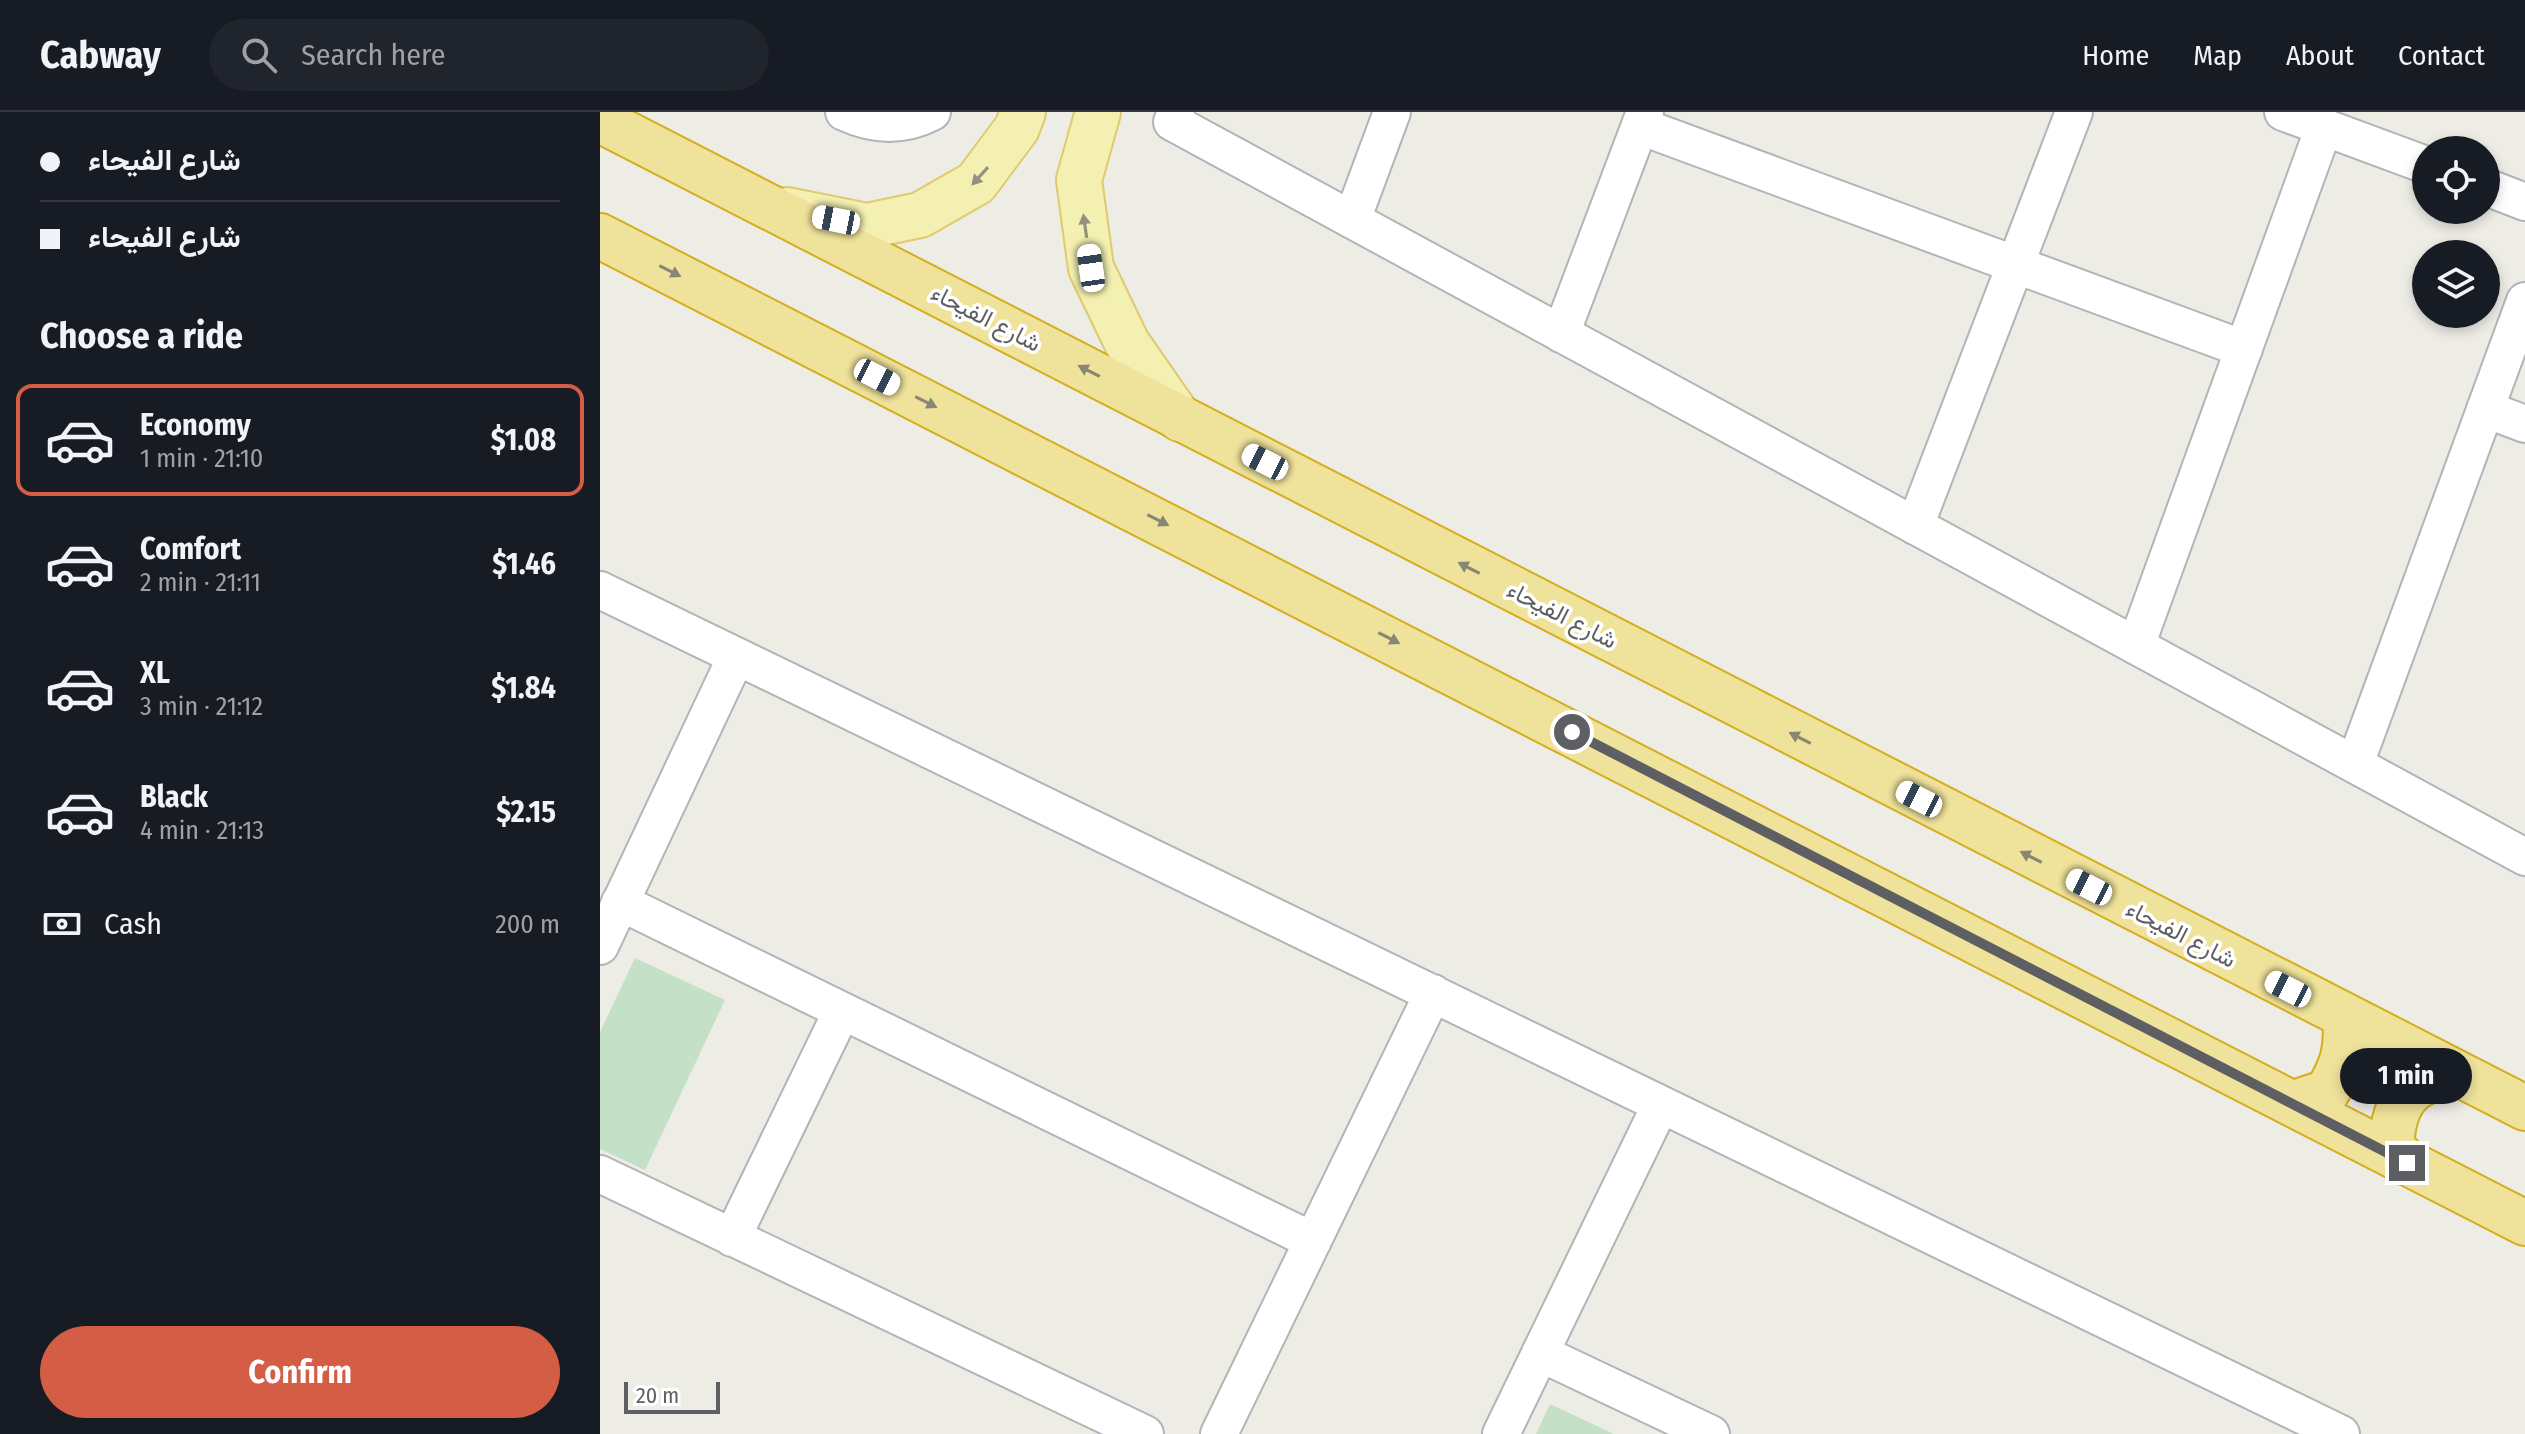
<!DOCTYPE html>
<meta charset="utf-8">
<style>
:root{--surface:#171b24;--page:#20242c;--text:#f1f3f6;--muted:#9ea1a6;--line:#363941;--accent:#d35d45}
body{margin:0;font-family:"Fira Sans Condensed",Vazirmatn,sans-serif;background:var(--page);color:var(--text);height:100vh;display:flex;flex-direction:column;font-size:30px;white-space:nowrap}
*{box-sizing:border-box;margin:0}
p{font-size:26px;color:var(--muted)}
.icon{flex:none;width:44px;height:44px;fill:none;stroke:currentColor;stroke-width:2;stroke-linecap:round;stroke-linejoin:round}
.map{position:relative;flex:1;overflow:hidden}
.side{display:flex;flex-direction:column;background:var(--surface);width:600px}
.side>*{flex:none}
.top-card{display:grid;align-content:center;height:176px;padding:0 40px;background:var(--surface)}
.buttons{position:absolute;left:1812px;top:24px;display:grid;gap:16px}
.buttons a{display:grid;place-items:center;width:88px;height:88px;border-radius:50%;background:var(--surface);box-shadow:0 4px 12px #0003;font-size:40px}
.scale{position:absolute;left:24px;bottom:20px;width:96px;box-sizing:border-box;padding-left:8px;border:4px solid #5d5f63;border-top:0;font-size:22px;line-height:28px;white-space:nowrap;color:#5d5f63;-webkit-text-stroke:6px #fff;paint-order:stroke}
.end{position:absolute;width:36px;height:36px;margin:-18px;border:10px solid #5d5f63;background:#fff;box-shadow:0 0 0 4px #fff}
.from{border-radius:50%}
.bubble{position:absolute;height:56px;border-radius:28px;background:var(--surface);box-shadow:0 4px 12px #0003;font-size:26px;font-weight:700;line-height:56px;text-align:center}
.car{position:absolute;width:24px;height:48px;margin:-24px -12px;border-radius:10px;box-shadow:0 0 6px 2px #0007;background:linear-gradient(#fff 24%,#345 0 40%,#fff 0 76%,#345 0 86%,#fff 0)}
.top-card b{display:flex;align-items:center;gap:28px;height:76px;font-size:30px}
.top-card b+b{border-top:2px solid var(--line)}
.top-card i{width:20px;height:20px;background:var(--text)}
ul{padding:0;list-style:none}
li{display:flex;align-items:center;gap:24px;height:112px;margin:0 16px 12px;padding:0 24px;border:4px solid transparent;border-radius:16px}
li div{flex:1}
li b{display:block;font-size:30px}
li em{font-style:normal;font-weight:700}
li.active{border-color:var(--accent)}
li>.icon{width:72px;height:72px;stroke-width:1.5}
h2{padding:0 40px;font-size:36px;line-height:96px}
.pay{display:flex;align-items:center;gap:20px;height:88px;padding:0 40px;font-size:30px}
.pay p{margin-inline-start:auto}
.primary-button{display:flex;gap:16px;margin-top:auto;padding:16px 40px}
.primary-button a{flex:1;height:92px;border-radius:48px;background:var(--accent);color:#fff;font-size:32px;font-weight:700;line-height:92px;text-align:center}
header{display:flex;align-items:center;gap:48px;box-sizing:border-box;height:112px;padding:0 40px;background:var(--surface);border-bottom:2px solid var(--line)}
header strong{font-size:38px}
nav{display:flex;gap:44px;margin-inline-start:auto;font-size:28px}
.search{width:560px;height:72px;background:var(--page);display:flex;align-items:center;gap:20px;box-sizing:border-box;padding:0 28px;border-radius:44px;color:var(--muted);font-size:30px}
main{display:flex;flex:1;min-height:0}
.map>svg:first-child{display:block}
</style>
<header>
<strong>Cabway</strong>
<div class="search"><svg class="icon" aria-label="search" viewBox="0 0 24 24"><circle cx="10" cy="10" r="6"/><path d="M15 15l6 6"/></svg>Search here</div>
<nav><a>Home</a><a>Map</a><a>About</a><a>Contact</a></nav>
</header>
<main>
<section class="side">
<div class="top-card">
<b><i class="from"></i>شارع الفيحاء</b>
<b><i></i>شارع الفيحاء</b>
</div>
<h2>Choose a ride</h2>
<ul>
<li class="active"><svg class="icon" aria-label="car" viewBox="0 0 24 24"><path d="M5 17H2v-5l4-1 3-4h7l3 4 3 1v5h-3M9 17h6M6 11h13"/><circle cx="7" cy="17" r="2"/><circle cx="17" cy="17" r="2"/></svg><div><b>Economy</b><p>1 min · 21:10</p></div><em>$1.08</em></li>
<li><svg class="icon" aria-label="car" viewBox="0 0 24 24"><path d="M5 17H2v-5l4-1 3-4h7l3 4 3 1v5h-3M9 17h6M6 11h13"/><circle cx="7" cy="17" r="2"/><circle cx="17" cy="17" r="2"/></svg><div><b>Comfort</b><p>2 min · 21:11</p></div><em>$1.46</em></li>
<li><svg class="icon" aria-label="car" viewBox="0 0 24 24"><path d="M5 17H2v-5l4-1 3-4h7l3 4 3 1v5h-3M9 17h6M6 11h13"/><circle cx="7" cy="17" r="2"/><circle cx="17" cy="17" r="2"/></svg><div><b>XL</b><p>3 min · 21:12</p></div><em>$1.84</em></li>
<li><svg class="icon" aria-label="car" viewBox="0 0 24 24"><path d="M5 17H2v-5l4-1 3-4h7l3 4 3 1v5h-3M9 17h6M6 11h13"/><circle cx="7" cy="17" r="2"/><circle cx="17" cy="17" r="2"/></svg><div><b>Black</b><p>4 min · 21:13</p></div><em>$2.15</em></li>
</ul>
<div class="pay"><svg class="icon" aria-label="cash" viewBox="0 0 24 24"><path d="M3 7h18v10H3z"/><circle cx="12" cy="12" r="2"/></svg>Cash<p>200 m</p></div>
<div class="primary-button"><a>Confirm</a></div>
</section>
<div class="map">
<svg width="1925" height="1322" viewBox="0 0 1925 1322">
<rect width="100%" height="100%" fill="#edece5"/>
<!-- green -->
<path fill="#c4e1c7" d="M35,846l90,42 -80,170 -45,-21v-117z
M950,1292l64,30h-78z"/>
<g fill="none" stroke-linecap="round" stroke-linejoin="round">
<!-- minor casing -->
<g stroke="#b2b4b8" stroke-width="40">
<path id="minor" d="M244,0c30,14 59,15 88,0
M576,0l-4,10 1353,735
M1683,0l143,53
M1040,14l604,223
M1886,75l39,15
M752,108l40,-108
M961,222l84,-222
M1885,297l40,15
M1315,414l159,-414
M0,478l1741,844
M1536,534l188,-519
M1755,652l170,-463
M20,790l693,339
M0,834l136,-289
M0,1062l545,260
M132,1126l110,-227
M940,1241l171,81
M619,1322l214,-441
M901,1322l159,-328"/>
</g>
<!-- major casing -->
<g stroke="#dfca6c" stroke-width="48">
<path id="major" d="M498,0l-19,68 12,88 36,75 53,76
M187,98l80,16 53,-11 56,-32 41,-55 6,-16"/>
</g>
<!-- highway casing -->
<g stroke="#d5ad1d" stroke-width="48">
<path id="highway" d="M0,8l1925,988
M0,124l1925,987
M1694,991l33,-11c16,-26 21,-44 18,-74
M1807,1051l-16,-17c3,-46 18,-64 63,-73"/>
</g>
<!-- minor -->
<use href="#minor" stroke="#fff" stroke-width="36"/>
<!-- major -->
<use href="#major" stroke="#f4f0b2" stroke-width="44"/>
<!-- highway -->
<use href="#highway" stroke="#efe29a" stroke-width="44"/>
</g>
<!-- one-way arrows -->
<defs><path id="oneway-solid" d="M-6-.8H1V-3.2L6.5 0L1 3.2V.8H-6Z" transform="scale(2)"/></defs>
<g fill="#92927f">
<use href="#oneway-solid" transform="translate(380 64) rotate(132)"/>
<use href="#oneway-solid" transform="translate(485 114) rotate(-98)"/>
</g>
<g fill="#898674">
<use href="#oneway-solid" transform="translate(70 159) rotate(27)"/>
<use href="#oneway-solid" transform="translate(489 259) rotate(-153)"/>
<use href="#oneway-solid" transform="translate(326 290) rotate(27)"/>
<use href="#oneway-solid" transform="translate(558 408) rotate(27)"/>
<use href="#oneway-solid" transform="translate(869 456) rotate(-153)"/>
<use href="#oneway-solid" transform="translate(789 526) rotate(27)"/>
<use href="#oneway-solid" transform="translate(1200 626) rotate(-153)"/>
<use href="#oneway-solid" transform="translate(1431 745) rotate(-153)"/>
</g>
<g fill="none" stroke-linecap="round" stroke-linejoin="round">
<!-- route -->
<path stroke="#5d5f63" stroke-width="10" d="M972,620l835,431"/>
</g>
<g text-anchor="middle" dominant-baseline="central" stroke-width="7" stroke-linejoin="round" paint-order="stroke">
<!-- street labels -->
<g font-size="24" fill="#5d5f63" stroke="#fff">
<text transform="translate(386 206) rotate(27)">شارع الفيحاء</text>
<text transform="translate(962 503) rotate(27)">شارع الفيحاء</text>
<text transform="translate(1581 822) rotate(27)">شارع الفيحاء</text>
</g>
</g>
</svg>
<div class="buttons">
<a><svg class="icon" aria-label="locate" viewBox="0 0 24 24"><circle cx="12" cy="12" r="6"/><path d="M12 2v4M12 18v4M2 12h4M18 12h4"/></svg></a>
<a><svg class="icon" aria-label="layers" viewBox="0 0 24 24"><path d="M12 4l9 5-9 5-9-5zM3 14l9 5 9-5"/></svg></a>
</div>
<div class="scale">20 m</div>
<i class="end from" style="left:972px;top:620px"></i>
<i class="end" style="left:1807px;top:1051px"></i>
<div class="bubble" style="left:1740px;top:936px;width:132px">1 min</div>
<i class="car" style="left:236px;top:108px;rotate:281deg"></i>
<i class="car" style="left:491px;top:156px;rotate:352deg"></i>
<i class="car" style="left:277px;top:265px;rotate:117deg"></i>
<i class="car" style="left:665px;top:350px;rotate:297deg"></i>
<i class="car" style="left:1319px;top:687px;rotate:297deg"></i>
<i class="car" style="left:1489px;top:775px;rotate:297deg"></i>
<i class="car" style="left:1688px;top:877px;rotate:297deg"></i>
</div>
</main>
